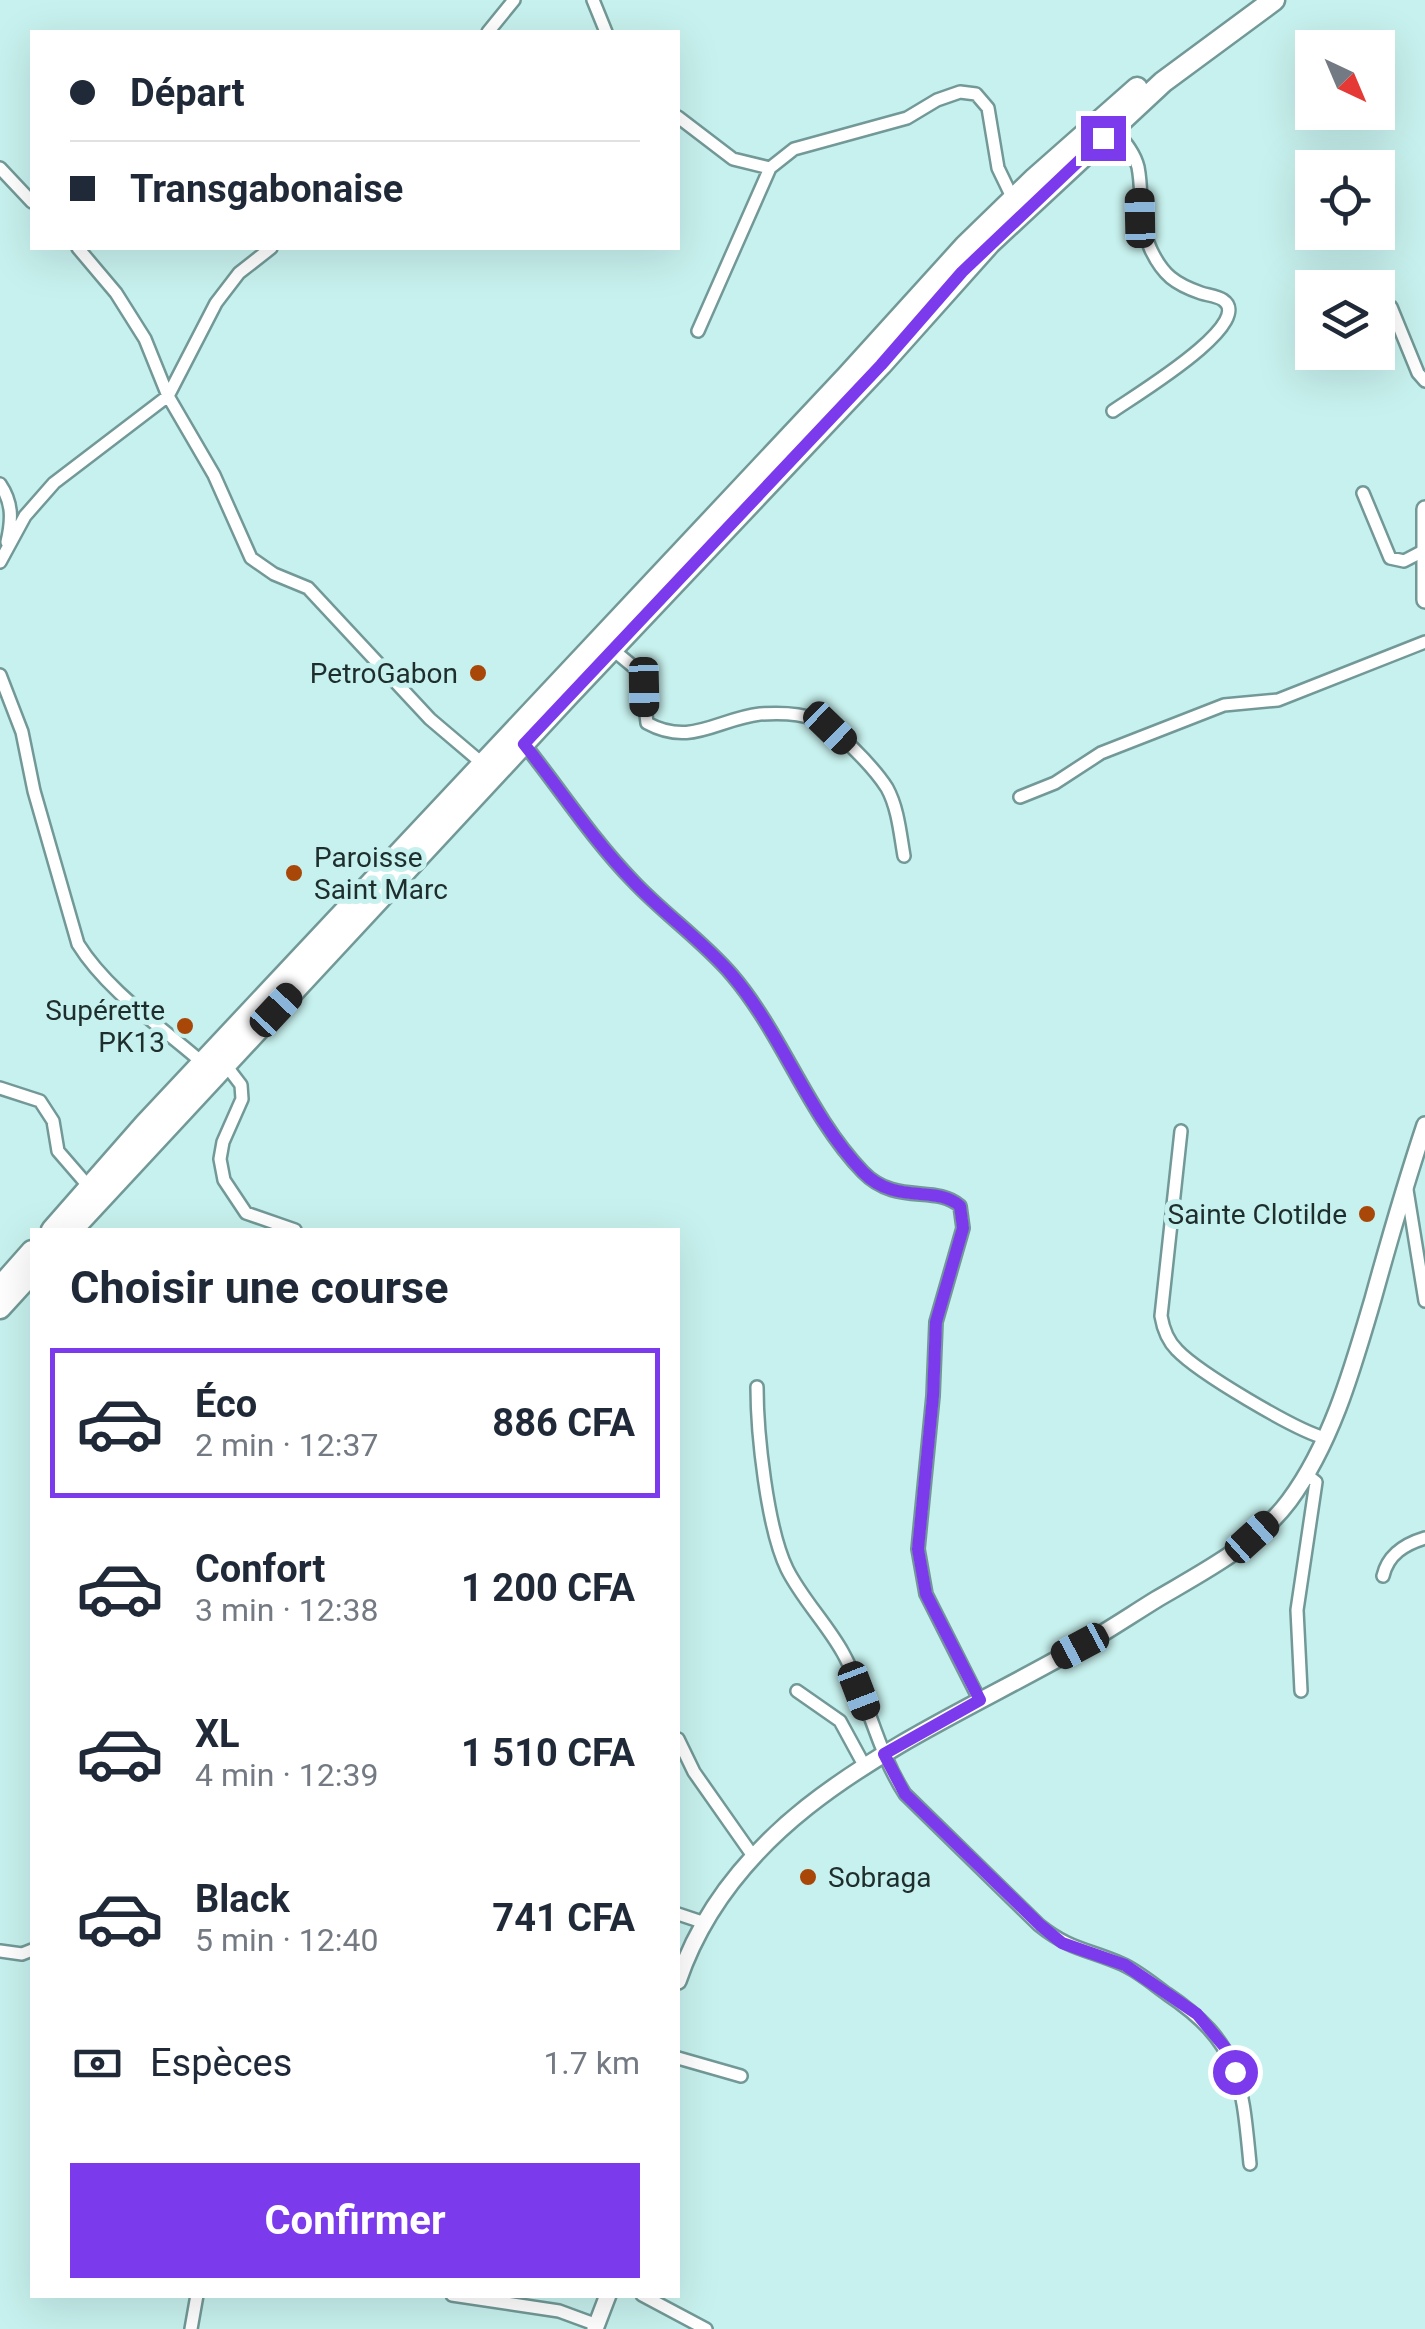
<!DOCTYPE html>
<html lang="fr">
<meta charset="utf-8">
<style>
:root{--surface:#fff;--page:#f6f6f7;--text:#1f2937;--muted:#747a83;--line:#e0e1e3;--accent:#7c3aed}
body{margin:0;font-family:Roboto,sans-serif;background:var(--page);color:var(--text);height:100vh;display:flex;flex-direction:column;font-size:38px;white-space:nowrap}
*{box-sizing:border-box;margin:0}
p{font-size:32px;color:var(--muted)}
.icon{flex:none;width:55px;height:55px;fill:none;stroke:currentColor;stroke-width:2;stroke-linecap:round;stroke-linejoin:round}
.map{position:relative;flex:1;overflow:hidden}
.panel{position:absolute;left:30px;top:1228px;width:650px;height:1070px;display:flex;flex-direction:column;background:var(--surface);border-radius:0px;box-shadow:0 10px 40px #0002}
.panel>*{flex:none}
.top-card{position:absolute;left:30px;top:30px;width:650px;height:220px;border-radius:0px;box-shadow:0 10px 40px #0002;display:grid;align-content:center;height:220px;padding:0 40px;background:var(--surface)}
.needle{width:65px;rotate:136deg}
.controls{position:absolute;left:1295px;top:30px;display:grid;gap:20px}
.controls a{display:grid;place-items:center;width:100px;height:100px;border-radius:0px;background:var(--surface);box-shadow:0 10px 40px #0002;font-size:50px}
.end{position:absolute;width:45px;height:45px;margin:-22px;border:12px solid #7c3aed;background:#fff;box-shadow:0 0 0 5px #fff}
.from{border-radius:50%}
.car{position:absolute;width:30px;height:60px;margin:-30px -15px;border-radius:12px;box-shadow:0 0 8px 2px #0007;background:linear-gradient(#222 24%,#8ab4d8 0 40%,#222 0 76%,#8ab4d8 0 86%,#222 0)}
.top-card b{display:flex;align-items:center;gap:35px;height:95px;font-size:38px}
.top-card b+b{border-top:2px solid var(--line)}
.top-card i{width:25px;height:25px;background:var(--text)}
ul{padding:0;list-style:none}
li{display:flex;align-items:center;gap:30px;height:150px;margin:0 20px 15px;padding:0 20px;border:5px solid transparent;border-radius:0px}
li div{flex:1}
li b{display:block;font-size:38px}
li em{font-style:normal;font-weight:700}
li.selected{border-color:var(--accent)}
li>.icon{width:90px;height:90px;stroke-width:1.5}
h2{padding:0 40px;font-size:45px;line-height:120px}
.pay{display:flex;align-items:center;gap:25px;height:110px;padding:0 40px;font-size:38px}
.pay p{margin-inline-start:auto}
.cta{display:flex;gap:20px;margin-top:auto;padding:20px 40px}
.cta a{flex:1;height:115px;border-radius:0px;background:var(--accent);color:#fff;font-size:40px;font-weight:700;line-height:115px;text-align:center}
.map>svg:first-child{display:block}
</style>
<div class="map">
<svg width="1425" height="2329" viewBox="0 0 1425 2329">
<rect width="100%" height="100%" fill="#c7f1ee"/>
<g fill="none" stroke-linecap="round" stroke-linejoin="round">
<!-- street casing -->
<g stroke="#729997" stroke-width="16">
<path id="street" d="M593,0l13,32
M488,32l26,-32
M678,117l55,42 37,9 24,-19 113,-31 30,-18 23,-8 16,2 12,14 10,60 15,31
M1113,128c10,12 21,23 25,39 6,31 -2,49 13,83 12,25 24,34 50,43 6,2 17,3 22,7 34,23 -92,98 -110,111
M0,168l32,34
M78,248l38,45 29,46 23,57 46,79 37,83 23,16 34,14 122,131 53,45
M1391,307l27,66 7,8
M698,331l72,-163
M0,484c13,19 12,36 7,58
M1363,493l27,65 14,3 19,-10
M0,562l25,-46 29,-33 114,-87 48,-93 23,-30 32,-25
M612,649l29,24 6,50c44,24 70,-4 113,-9 15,-1 39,-1 54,5 21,7 61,50 73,69 11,20 13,45 17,68
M0,675l22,57 12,59 44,153c30,48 84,83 126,120
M524,744c36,45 69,96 109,137 31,33 70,60 99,94 51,60 76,140 131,197 33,34 72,12 97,34l3,22 -27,94 -3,74 -15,153 8,45 53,105
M1020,797l35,-14 46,-30 123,-48 54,-5 147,-58
M225,1064l16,21 1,14 -19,43 -3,17 4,21 22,33 49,17
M0,1088l40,13 13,20 5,30 32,37
M1181,1131l-20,185c2,12 7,25 16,34 22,23 118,80 148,88
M1407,1190l18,111
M757,1387c0,46 10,141 30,182 15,30 40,55 56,84 25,45 34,98 62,141l134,131c31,25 49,24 83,39 16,7 31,20 45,30 73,49 75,87 83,170
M1383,1576c5,-22 22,-32 42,-38
M797,1691l43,30 24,44
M1301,1691l-4,-81 19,-128 -10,-8
M678,1739l16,33 59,84
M678,1914l27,9
M0,1951l22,3 10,-4
M678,2058l63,18
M452,2295l107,16 38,14
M642,2295l64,34
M191,2329l6,-34"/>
</g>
<!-- secondary casing -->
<g stroke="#729997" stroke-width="20">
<path id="secondary" d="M1425,509v91
M678,1981c61,-179 251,-248 401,-334 27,-15 52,-32 78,-48 46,-27 99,-54 132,-98 43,-58 64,-134 84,-202 16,-58 33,-117 52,-174
M595,2329l13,-34"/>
</g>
<!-- highway casing -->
<g stroke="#729997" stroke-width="25">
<path id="highway" d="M52,1230l93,-106 702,-748 118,-130 70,-68 102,-90
M72,1230l495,-533 314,-332 109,-122 173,-161 111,-82
M0,1287l32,-36
M0,1308l32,-35"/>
</g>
<!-- street -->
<use href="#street" stroke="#fff" stroke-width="11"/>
<!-- secondary -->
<use href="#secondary" stroke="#fff" stroke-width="15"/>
<!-- highway -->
<use href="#highway" stroke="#fff" stroke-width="20"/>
</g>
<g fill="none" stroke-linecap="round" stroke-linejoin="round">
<!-- route -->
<path stroke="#7c3aed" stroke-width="12" d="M1103,138l-141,134 -81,93 -357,379c36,45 69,96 109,137 31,33 70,60 99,94 51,60 76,140 131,197 33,34 72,12 97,34l3,22 -27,94 -3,74 -15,153 8,45 54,106 -96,54 21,40 135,131 22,18 63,22 72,49 31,37 7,21"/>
</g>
<!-- markers -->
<g fill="#a94708" stroke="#c7f1ee" stroke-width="4">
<circle cx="478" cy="673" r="10"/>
<circle cx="294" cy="873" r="10"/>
<circle cx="185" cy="1026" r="10"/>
<circle cx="1367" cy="1214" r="10"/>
<circle cx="808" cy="1877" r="10"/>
</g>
<g text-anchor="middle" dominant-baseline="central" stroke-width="10" stroke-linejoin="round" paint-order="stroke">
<!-- poi labels -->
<g font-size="28" fill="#1e2e2d" stroke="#c7f1ee" text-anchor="end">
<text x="458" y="673">PetroGabon</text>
<text x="314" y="857" text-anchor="start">Paroisse<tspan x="314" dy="32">Saint Marc</tspan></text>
<text x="165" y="1010">Supérette<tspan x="165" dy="32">PK13</tspan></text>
<text x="1347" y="1214">Sainte Clotilde</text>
<text x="828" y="1877" text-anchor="start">Sobraga</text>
</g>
</g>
</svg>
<div class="controls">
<a><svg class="needle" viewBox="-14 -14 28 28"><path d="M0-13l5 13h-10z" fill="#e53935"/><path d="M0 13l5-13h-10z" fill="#747a83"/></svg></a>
<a><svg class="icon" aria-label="locate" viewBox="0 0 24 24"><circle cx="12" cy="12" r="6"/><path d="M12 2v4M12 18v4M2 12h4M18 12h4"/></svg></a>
<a><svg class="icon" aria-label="layers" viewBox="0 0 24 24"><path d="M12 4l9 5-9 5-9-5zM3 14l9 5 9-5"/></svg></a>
</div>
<i class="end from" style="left:1235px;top:2072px"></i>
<i class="end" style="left:1103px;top:138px"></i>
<i class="car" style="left:1140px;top:218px;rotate:359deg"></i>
<i class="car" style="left:644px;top:687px;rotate:179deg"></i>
<i class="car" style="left:830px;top:728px;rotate:134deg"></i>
<i class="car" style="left:276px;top:1010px;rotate:43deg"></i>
<i class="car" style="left:1252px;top:1537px;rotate:48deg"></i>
<i class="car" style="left:1080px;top:1646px;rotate:242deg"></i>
<i class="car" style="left:859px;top:1691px;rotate:159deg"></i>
<div class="top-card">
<b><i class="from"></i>Départ</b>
<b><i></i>Transgabonaise</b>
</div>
<section class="panel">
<h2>Choisir une course</h2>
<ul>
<li class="selected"><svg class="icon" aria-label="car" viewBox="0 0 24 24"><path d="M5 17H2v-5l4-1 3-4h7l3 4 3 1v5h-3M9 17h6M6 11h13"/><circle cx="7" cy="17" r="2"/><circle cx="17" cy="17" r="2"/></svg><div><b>Éco</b><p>2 min · 12:37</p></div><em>886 CFA</em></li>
<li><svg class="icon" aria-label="car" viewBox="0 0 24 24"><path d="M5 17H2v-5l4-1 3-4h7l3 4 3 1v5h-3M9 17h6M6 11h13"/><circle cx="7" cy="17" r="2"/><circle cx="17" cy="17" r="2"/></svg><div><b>Confort</b><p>3 min · 12:38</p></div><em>1 200 CFA</em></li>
<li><svg class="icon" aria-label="car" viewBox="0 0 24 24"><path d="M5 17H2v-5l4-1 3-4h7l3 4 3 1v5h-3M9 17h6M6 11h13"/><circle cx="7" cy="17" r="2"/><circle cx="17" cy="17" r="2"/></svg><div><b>XL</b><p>4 min · 12:39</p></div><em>1 510 CFA</em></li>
<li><svg class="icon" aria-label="car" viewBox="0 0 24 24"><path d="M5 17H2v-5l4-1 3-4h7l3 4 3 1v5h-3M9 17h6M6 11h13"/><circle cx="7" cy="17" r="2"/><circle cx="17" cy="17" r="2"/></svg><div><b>Black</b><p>5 min · 12:40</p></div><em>741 CFA</em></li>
</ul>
<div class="pay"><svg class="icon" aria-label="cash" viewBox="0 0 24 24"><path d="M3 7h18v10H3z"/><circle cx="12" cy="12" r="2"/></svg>Espèces<p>1.7 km</p></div>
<div class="cta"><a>Confirmer</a></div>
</section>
</div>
